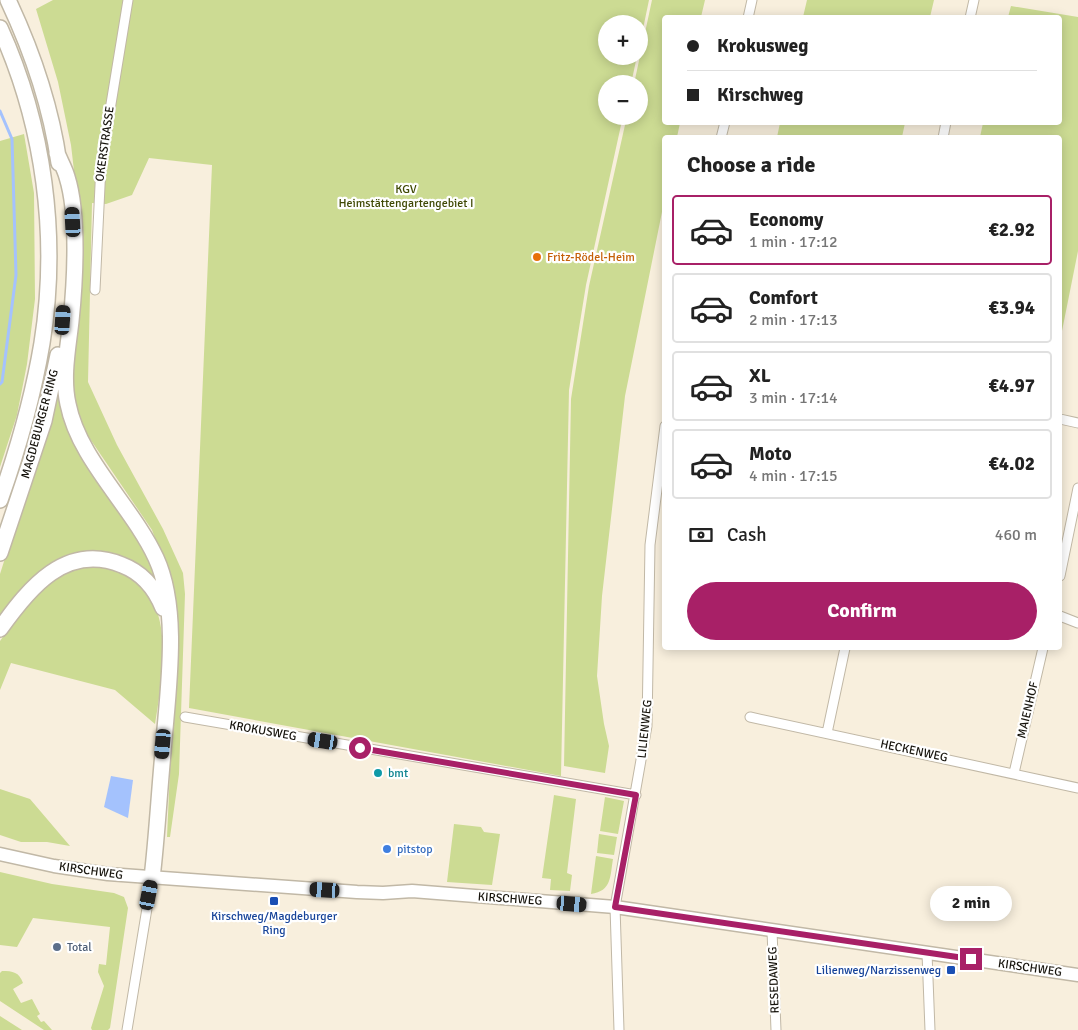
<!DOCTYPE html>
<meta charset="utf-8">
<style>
:root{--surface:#fff;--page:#f2f2f2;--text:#222;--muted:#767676;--line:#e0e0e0;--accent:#a82067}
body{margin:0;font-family:Signika,sans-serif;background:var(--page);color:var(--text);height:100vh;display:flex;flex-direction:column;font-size:19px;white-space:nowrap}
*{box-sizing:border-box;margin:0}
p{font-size:16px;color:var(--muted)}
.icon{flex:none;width:28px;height:28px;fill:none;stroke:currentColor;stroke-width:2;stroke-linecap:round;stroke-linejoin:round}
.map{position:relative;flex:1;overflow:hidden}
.details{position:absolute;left:662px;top:135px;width:400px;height:515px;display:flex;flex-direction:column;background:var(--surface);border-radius:5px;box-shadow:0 2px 12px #0003}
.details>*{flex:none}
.top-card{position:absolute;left:662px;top:15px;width:400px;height:110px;border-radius:5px;box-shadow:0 2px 12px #0003;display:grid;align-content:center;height:110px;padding:0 25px;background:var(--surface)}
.tools{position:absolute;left:598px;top:15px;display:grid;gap:10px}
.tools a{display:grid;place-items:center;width:50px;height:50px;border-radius:50%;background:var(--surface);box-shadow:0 2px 12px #0003;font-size:25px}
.end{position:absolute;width:22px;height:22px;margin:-11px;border:6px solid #a82067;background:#fff;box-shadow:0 0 0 2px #fff}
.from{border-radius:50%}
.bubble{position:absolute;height:35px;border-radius:18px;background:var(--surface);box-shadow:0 2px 12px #0003;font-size:16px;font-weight:700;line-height:35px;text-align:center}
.car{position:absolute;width:15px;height:30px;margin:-15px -8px;border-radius:6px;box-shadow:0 0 4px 1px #0007;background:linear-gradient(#222 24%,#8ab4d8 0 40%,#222 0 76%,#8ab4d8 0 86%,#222 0)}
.top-card b{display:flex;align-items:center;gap:18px;height:48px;font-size:19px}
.top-card b+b{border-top:1px solid var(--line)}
.top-card i{width:12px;height:12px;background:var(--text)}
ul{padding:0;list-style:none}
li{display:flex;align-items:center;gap:15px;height:70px;margin:0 10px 8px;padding:0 15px;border:2px solid var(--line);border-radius:5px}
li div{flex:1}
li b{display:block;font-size:19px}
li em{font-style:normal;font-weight:700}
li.on{border-color:var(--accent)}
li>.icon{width:45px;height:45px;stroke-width:1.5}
h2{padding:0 25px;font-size:22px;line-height:60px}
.pay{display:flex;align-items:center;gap:12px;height:55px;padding:0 25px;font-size:19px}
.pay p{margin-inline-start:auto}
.action{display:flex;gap:10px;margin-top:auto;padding:10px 25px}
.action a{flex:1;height:58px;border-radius:30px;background:var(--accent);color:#fff;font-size:20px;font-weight:700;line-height:58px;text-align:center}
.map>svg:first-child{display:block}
</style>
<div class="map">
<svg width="1078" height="1030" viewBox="0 0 1078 1030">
<rect width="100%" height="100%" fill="#f8efdd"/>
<!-- green -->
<path fill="#ccdb93" d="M53,0h596l-10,48v-24h-33v32h31l-6,28h-25v32h17l-37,169 -17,105 -8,386 -372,-68 23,-543 -63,-7 -17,37 -26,9 -14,-1 -4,179 29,63 46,84 20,44 2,21 -6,180 -9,63h-3l7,-157 -4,-101 -18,-49 -66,-97 -10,-21 -3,-27 3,-197 -5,-43 -13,-63 -22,-73z
M652,0h53l-4,17 -36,1v104l15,1 -3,14 -12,1v59l-40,199 -23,200 -5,80 7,48 5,22 -4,27 -41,-7 7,-367 18,-113 38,-170h12v-32h-5z
M807,0h127l-4,17h-127z
M1011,6l67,11v234l-18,90v-203l-80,-1 3,-14 77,-1v-104l-52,-1z
M780,123v-1l125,1 -3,14h-125z
M24,134l10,59 1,106 -8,65 -10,51 -17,52v-326z
M58,392l5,26 9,19 74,115 12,31c-26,-20 -34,-29 -68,-30l-90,66v-45z
M97,565c14,3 29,6 40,15 38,34 25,99 18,144l-40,-34 -104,-27 -11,27v-49l19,-27 24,-28 29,-17z
M0,789l30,10 40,47 -23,-4h-26l-21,-7z
M554,795l22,4 -9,74 5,2 -2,16 -20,-1 1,-11 -9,-1z
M605,797l19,4 -6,33 -18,-3z
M454,824l27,3 3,5 16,2 -8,51 -45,-3z
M599,834l18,3 -3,18 -17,-2z
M596,856l17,3c-3,17 -1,32 -22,35z
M0,872l52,12 62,9 10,4 4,11 -18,120 -2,2h-16l-1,-2 13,-42 -6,-14 1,-8 7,1 4,-38 -77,-9 -16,29 -17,-2z
M2,971c11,0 17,1 21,12l-10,6 8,14 11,-4 8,15 -3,2 4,6 3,-1 8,9h-8l-44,-29v-28z
M0,1016l22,14h-22z"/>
<!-- water -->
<path fill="#a4c2fd" d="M111,776l22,4 -5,38 -24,-11z"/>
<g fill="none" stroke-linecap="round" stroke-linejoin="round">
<!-- stream -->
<path stroke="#a4c2fd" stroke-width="3" d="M0,111l12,28 4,136 -14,107 -2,2"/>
<!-- minor casing -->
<g stroke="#c1b8a6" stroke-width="11">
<path id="minor" d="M748,18l4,-18
M970,18l4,-18
M721,138l4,-16
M943,138l3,-16
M95,290l6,-125 27,-165
M1060,419l18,4
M1060,576l18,-88
M1060,616l18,7
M185,717l451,78
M750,717l328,71
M827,733l18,-85
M1014,773l29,-125
M772,931l4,99
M927,953l3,77
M127,1030l25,-152
M619,1030l-4,-123 32,-181 3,-181 15,-119"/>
</g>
<!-- secondary casing -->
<g stroke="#c1b8a6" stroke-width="15">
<path id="secondary" d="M0,854l54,12 54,8 249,18 26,1 29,-2 203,16 463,68"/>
</g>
<!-- trunk casing -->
<g stroke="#c1b8a6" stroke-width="18">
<path id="trunk" d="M8,0c24,51 43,107 51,163
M0,28c44,97 59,209 42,315 -9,54 -24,106 -42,157
M57,153c3,8 8,16 10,24 12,38 8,105 4,144 -3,27 -9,56 -3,83 11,56 64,102 88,154 25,54 11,137 7,195 -4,42 -6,83 -11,125
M0,553l44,-132 14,-66
M0,629c29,-41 66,-87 122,-64 21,8 33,23 41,43"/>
</g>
<!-- minor -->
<use href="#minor" stroke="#fff" stroke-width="9"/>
<!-- secondary -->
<use href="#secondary" stroke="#fff" stroke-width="12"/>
<!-- trunk -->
<use href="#trunk" stroke="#fff" stroke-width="15"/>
</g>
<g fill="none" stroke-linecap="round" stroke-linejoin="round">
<!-- route -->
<path stroke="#a82067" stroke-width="6" d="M360,748l276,47 -21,112 356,52"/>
</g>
<!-- markers -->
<circle fill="#e8710a" stroke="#fff" stroke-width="2" cx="537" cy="257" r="5"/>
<circle fill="#0f9aa8" stroke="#fff" stroke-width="2" cx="378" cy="773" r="5"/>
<circle fill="#3f7fe0" stroke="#fff" stroke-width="2" cx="387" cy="849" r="5"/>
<g fill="#1a4fb4" stroke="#fff" stroke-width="2">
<rect x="269" y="896" width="10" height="10" rx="2.5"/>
<rect x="946" y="965" width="10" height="10" rx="2.5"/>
</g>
<circle fill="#5c6f8a" stroke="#fff" stroke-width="2" cx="57" cy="947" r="5"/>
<g text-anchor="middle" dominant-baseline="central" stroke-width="4.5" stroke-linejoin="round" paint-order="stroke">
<!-- street labels -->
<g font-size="12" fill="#17140d" stroke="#fff">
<text transform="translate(105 144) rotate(-82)">OKERSTRASSE</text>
<text transform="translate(40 424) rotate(-75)">MAGDEBURGER RING</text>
<text transform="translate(1028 710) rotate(-77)">MAIENHOF</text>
<text transform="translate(645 729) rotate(-84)">LILIENWEG</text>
<text transform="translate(263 731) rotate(10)">KROKUSWEG</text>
<text transform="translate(914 751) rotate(12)">HECKENWEG</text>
<text transform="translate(91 871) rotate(8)">KIRSCHWEG</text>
<text transform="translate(510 899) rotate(4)">KIRSCHWEG</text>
<text transform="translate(1030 968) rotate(8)">KIRSCHWEG</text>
<text transform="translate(774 980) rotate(-92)">RESEDAWEG</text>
</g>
<!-- park labels -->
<g font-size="12" fill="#3f4804" stroke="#fff">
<text x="406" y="189">KGV<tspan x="406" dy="14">Heimstättengartengebiet I</tspan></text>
</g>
<!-- food labels -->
<g font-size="12" fill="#c56008" stroke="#fff" text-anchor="start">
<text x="547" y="257">Fritz-Rödel-Heim</text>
</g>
<!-- culture labels -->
<g font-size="12" fill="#0d838f" stroke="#fff" text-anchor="start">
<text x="388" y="773">bmt</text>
</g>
<!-- shop labels -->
<g font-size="12" fill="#366cbe" stroke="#fff" text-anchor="start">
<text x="397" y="849">pitstop</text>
</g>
<!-- transit labels -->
<g font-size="12" fill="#164399" stroke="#fff">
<text x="274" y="916">Kirschweg/Magdeburger<tspan x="274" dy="14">Ring</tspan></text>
<text x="941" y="970" text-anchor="end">Lilienweg/Narzissenweg</text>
</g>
<!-- service labels -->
<g font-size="12" fill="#4e5e75" stroke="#fff" text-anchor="start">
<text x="67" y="947">Total</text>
</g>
</g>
</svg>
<div class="tools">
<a>+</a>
<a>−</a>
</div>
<i class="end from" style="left:360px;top:748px"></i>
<i class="end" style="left:971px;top:959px"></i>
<div class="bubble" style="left:930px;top:886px;width:82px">2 min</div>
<i class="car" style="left:73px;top:222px;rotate:357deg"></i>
<i class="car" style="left:63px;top:320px;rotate:4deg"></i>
<i class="car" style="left:323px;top:741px;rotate:279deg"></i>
<i class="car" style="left:163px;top:744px;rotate:185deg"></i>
<i class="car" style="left:325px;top:890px;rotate:273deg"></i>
<i class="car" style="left:149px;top:895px;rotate:11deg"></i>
<i class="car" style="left:572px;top:904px;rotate:95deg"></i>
<div class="top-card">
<b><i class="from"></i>Krokusweg</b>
<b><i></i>Kirschweg</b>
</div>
<section class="details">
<h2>Choose a ride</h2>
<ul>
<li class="on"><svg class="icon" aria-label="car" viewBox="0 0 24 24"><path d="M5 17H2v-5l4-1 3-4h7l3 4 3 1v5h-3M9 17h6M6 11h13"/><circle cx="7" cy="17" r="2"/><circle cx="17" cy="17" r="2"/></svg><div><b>Economy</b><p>1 min · 17:12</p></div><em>€2.92</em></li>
<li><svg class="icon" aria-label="car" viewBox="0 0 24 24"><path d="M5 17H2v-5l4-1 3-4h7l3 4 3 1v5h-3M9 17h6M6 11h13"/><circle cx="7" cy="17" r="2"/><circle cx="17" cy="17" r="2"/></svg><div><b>Comfort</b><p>2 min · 17:13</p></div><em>€3.94</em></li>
<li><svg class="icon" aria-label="car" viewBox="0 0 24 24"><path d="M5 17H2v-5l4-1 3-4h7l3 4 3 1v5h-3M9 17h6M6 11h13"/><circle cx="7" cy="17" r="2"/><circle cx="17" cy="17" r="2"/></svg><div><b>XL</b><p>3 min · 17:14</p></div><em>€4.97</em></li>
<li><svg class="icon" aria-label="car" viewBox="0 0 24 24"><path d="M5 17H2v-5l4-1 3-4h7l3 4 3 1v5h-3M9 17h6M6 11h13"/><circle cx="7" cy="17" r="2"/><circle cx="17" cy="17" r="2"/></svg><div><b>Moto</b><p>4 min · 17:15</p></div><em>€4.02</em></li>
</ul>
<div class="pay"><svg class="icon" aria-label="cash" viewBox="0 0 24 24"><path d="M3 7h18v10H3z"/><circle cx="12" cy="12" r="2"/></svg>Cash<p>460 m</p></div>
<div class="action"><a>Confirm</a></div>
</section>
</div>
